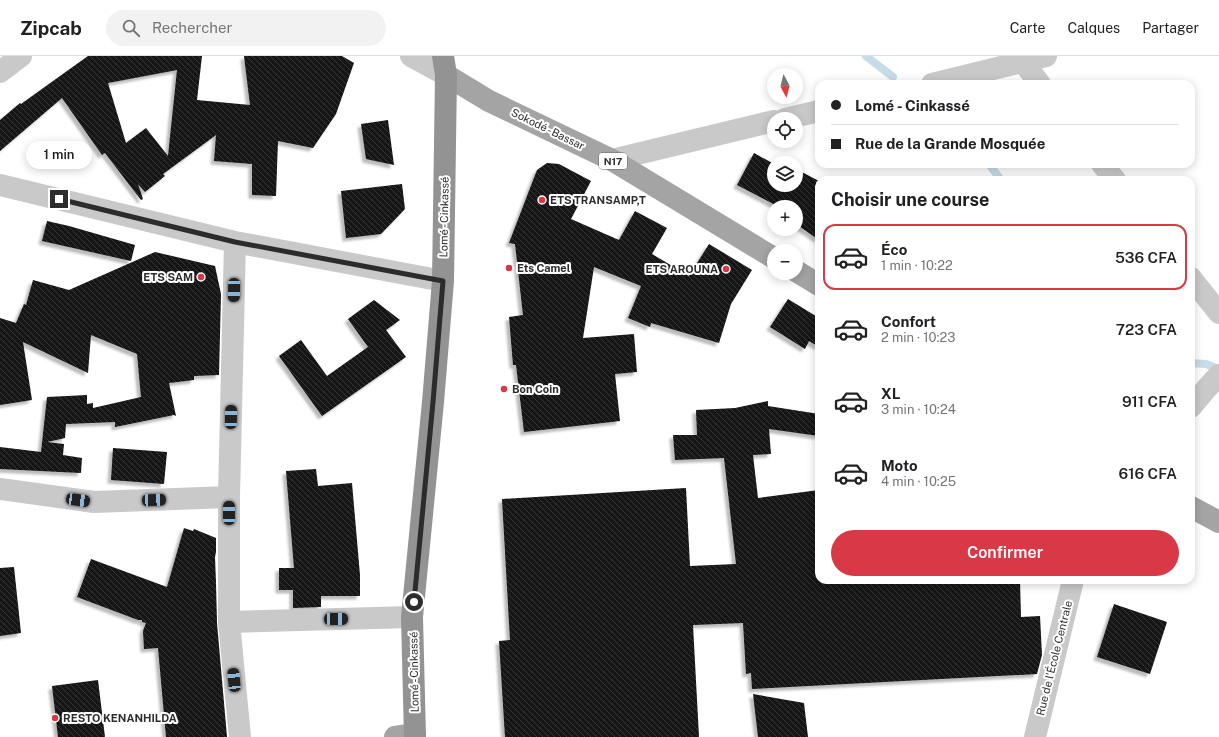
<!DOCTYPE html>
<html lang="fr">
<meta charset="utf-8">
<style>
:root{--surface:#fff;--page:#f2f2f2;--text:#202124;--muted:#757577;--line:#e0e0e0;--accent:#d93947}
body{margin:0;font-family:"Public Sans",sans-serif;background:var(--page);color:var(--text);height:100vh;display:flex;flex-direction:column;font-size:15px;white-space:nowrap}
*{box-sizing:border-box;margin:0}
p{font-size:13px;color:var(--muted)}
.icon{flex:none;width:22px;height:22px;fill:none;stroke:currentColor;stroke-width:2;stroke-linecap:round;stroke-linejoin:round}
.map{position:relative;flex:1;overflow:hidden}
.details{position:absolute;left:815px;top:120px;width:380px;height:408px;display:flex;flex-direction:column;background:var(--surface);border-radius:12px;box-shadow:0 2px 10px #0003}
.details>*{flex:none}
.hud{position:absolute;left:815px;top:24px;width:380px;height:88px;border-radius:12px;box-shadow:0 2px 10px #0003;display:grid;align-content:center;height:88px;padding:0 16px;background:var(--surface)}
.needle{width:26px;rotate:173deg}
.tools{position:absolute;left:767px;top:12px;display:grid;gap:8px}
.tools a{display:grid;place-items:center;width:36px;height:36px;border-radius:50%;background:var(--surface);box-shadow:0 2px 10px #0003;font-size:20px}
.end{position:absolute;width:18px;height:18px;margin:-9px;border:5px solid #2c2c2c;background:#fff;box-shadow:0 0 0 2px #fff}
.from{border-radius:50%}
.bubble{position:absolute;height:28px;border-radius:14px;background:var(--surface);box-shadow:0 2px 10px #0003;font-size:13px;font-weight:600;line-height:28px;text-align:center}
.car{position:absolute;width:12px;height:24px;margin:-12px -6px;border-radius:5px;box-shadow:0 0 3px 1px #0007;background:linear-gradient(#222 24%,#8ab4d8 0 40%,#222 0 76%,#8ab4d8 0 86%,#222 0)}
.hud b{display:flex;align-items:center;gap:14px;height:38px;font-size:15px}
.hud b+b{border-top:1px solid var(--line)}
.hud i{width:10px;height:10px;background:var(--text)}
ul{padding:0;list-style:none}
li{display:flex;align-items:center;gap:12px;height:66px;margin:0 8px 6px;padding:0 8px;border:2px solid transparent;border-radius:12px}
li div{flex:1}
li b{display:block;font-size:15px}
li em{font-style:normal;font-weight:600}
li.selected{border-color:var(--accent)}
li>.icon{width:36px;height:36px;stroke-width:1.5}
h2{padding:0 16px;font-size:18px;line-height:48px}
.primary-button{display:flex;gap:8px;margin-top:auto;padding:8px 16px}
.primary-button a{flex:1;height:46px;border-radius:24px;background:var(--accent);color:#fff;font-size:16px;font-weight:600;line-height:46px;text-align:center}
header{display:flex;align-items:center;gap:24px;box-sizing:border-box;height:56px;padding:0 20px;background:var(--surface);border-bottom:1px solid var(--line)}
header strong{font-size:19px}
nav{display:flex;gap:22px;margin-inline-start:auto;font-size:14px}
.search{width:280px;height:36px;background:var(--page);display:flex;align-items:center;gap:10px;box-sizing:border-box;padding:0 14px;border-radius:22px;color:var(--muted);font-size:15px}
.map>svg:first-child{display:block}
</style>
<header>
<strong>Zipcab</strong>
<div class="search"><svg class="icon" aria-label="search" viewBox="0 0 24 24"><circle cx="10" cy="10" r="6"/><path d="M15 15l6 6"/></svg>Rechercher</div>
<nav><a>Carte</a><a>Calques</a><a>Partager</a></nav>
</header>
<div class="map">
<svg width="1219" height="681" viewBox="0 0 1219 681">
<defs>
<pattern id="building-back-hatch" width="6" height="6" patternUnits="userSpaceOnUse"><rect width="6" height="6" fill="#131313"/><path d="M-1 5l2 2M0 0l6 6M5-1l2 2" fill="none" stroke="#363636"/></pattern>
<filter id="shadow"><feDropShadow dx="-3.5" dy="3.5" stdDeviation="1" flood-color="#0004"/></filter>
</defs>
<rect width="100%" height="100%" fill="#fff"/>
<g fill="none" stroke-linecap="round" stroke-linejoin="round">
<!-- stream -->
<path stroke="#c8dce8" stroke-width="8" d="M866,0l27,21
M989,108l12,16
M1191,307l15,1 13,5"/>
</g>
<!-- building -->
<path fill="url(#building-back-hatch)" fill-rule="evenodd" filter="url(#shadow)" d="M88,0h114l-5,44 53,5 -6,-49h98l12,7 -18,51 -23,34 -35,-7 -2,55 -24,-1v-31l-38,-3 2,-26 -53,39 2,2 -20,16 -7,-8 5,15 -2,1 -36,-47 -3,2 -40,-57 -62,53v-31l20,-17 1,1zM177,14l-9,86 -22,-28 -20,15 -18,-60z
M388,64l6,45 -28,-6 -5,-35z
M754,97l20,11v21h22v-16l23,12v59l-23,-16v-17h-17l-42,-22z
M547,107l12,1 32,17 -20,38 48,21 16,-29 32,17 -15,26 37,22 20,-32 43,26 -21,34 -12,39 -68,-20 -1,4 -22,-9 13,-32 -47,-19 -11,71 51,-4 3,38 -22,2 5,47 -96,11 -8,-67h-3l-4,-48 14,-2 -8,-71 -6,-1 28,-73z
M402,128l3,25 -24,25 -35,4 -5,-47z
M47,165l22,5 66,19 -4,16 -89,-20z
M155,196l60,14 6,28 -2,81 -25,1v4l-25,3 7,33 -2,-1 -59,12v-5l-49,2 -1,14 -18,4 17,2 -1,11 19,3 -1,15 -81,-4v-22l41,5 6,-55 40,-2v9l6,-1v5l48,-11 -4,-43 -46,-19 -3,38 -65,-31 9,58 -32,5v-87l16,5 8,-19 2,1 7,-25 36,10z
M788,243l31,19v29l-10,-6 -4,8 -35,-22z
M374,244l26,20 -14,10 20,27 -84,59 -43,-60 22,-16 26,36 41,-29 -20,-28z
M768,345v5l51,8v22l-50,-7 2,25 -18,1 5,43 61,-8v90h201l1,37 19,-1 2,39 -5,19 -285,15 -1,-16 -5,1 -3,-51 -50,2 6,112h-194l-6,-96 11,-1 -8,-141 184,-11 4,78 46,-2 -12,-106 -49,2 -2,-25h24l-1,-25 39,-2z
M113,392l54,4 -3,32 -53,-4z
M316,413l2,17 34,-3 8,92v21h-39v11l-28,1v-18h-14v-22h15l-8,-97z
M184,472l9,3 1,-2 22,9v14l-1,5 1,26 1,40 10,114h-61l-8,-89 -14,1 -1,-18 3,-8 -4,-1v-2h-4l-61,-23 14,-38 76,28z
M14,511l7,66 -21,3v-68z
M1114,548l53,18 -17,52 -53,-17z
M98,624l7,57h-47l-6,-51z
M753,638l51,9 4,34h-50z"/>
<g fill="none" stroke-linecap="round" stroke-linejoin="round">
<!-- minor -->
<path stroke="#c9c9c9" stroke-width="22" d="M411,0l35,19
M1020,0l3,6 17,22
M0,16l21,-16
M932,28l114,-28
M785,63l34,-8
M612,104l162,-39
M1102,108l13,16
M0,129l235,57 208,39
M235,186l-6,255v125l11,115
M1191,222l28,35
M1191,351l16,-19 12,-13
M0,433l94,13 135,-5
M229,566l183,-5
M1035,681l38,-157"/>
<!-- major -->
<path stroke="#a4a4a4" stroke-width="22" d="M446,19l43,26 123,59 162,98
M796,215l23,14
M1191,451l28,15
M395,681l20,-3"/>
<!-- highway -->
<path stroke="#939393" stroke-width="22" d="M415,681l-3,-120 21,-215 10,-121 3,-206 -3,-19"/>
</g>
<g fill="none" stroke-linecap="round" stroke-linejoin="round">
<!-- route -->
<path stroke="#2c2c2c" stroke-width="5" d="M59,143l176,43 208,39 -10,121 -19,200"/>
</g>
<!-- markers -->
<g fill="#d93947" stroke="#fff" stroke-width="1.5">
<circle cx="542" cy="144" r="4"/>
<circle cx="509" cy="212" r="4"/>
<circle cx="726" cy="213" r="4"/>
<circle cx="201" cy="221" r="4"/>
<circle cx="504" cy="333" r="4"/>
<circle cx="55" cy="662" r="4"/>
</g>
<g text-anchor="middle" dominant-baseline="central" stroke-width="4" stroke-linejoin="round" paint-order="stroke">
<!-- shield labels -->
<rect fill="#fff" stroke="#6b6b6b" stroke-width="1" x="599" y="97" width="28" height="16" rx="3"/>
<g font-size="10" font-weight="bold" fill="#2c2c2c">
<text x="613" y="105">N17</text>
</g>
<!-- street labels -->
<g font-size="11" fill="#2c2c2c" stroke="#fff">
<text transform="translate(548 73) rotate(26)">Sokodé - Bassar</text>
<text transform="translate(444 161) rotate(-89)">Lomé - Cinkassé</text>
<text transform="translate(1054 602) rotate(-76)">Rue de l'École Centrale</text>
<text transform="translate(414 616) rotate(-91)">Lomé - Cinkassé</text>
</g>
<!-- poi labels -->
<g font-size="11" font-weight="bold" fill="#2c2c2c" stroke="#fff" text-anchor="start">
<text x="550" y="144">ETS TRANSAMP,T</text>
<text x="517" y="212">Ets Camel</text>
<text x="718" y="213" text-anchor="end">ETS AROUNA</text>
<text x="193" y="221" text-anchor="end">ETS SAM</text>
<text x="512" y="333">Bon Coin</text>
<text x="63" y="662">RESTO KENANHILDA</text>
</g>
</g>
</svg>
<div class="tools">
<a><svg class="needle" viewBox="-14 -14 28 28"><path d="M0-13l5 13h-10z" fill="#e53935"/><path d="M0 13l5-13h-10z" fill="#757577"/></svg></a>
<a><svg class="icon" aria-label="locate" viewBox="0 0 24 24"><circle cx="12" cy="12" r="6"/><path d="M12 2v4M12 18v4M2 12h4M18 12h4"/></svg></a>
<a><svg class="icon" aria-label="layers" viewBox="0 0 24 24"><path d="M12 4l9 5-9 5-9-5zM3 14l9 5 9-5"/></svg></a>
<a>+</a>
<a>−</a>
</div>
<i class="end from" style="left:414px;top:546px"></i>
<i class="end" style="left:59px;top:143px"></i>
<div class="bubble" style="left:26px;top:85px;width:66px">1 min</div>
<i class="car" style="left:234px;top:234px;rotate:181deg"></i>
<i class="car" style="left:231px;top:361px;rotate:1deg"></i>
<i class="car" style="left:78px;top:444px;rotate:98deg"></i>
<i class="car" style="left:154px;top:444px;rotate:88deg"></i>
<i class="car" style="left:229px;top:457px;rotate:0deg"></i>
<i class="car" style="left:336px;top:563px;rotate:89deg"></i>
<i class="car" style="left:234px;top:624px;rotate:354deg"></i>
<div class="hud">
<b><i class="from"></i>Lomé - Cinkassé</b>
<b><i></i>Rue de la Grande Mosquée</b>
</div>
<section class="details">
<h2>Choisir une course</h2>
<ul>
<li class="selected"><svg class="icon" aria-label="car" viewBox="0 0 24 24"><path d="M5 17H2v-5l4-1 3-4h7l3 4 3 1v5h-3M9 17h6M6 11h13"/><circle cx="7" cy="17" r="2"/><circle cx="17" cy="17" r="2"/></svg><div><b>Éco</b><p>1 min · 10:22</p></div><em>536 CFA</em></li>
<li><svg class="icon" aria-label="car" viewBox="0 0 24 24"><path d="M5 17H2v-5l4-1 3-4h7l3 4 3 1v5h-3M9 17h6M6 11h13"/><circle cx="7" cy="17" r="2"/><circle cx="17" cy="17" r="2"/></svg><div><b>Confort</b><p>2 min · 10:23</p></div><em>723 CFA</em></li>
<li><svg class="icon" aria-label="car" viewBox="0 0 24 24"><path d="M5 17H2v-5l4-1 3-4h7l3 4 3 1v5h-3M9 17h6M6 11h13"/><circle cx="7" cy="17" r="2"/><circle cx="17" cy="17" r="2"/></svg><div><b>XL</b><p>3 min · 10:24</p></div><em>911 CFA</em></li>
<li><svg class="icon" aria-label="car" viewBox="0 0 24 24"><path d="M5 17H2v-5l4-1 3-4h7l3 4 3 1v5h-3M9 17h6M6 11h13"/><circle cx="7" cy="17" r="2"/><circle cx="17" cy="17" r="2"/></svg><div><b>Moto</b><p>4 min · 10:25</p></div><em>616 CFA</em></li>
</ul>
<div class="primary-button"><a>Confirmer</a></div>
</section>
</div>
